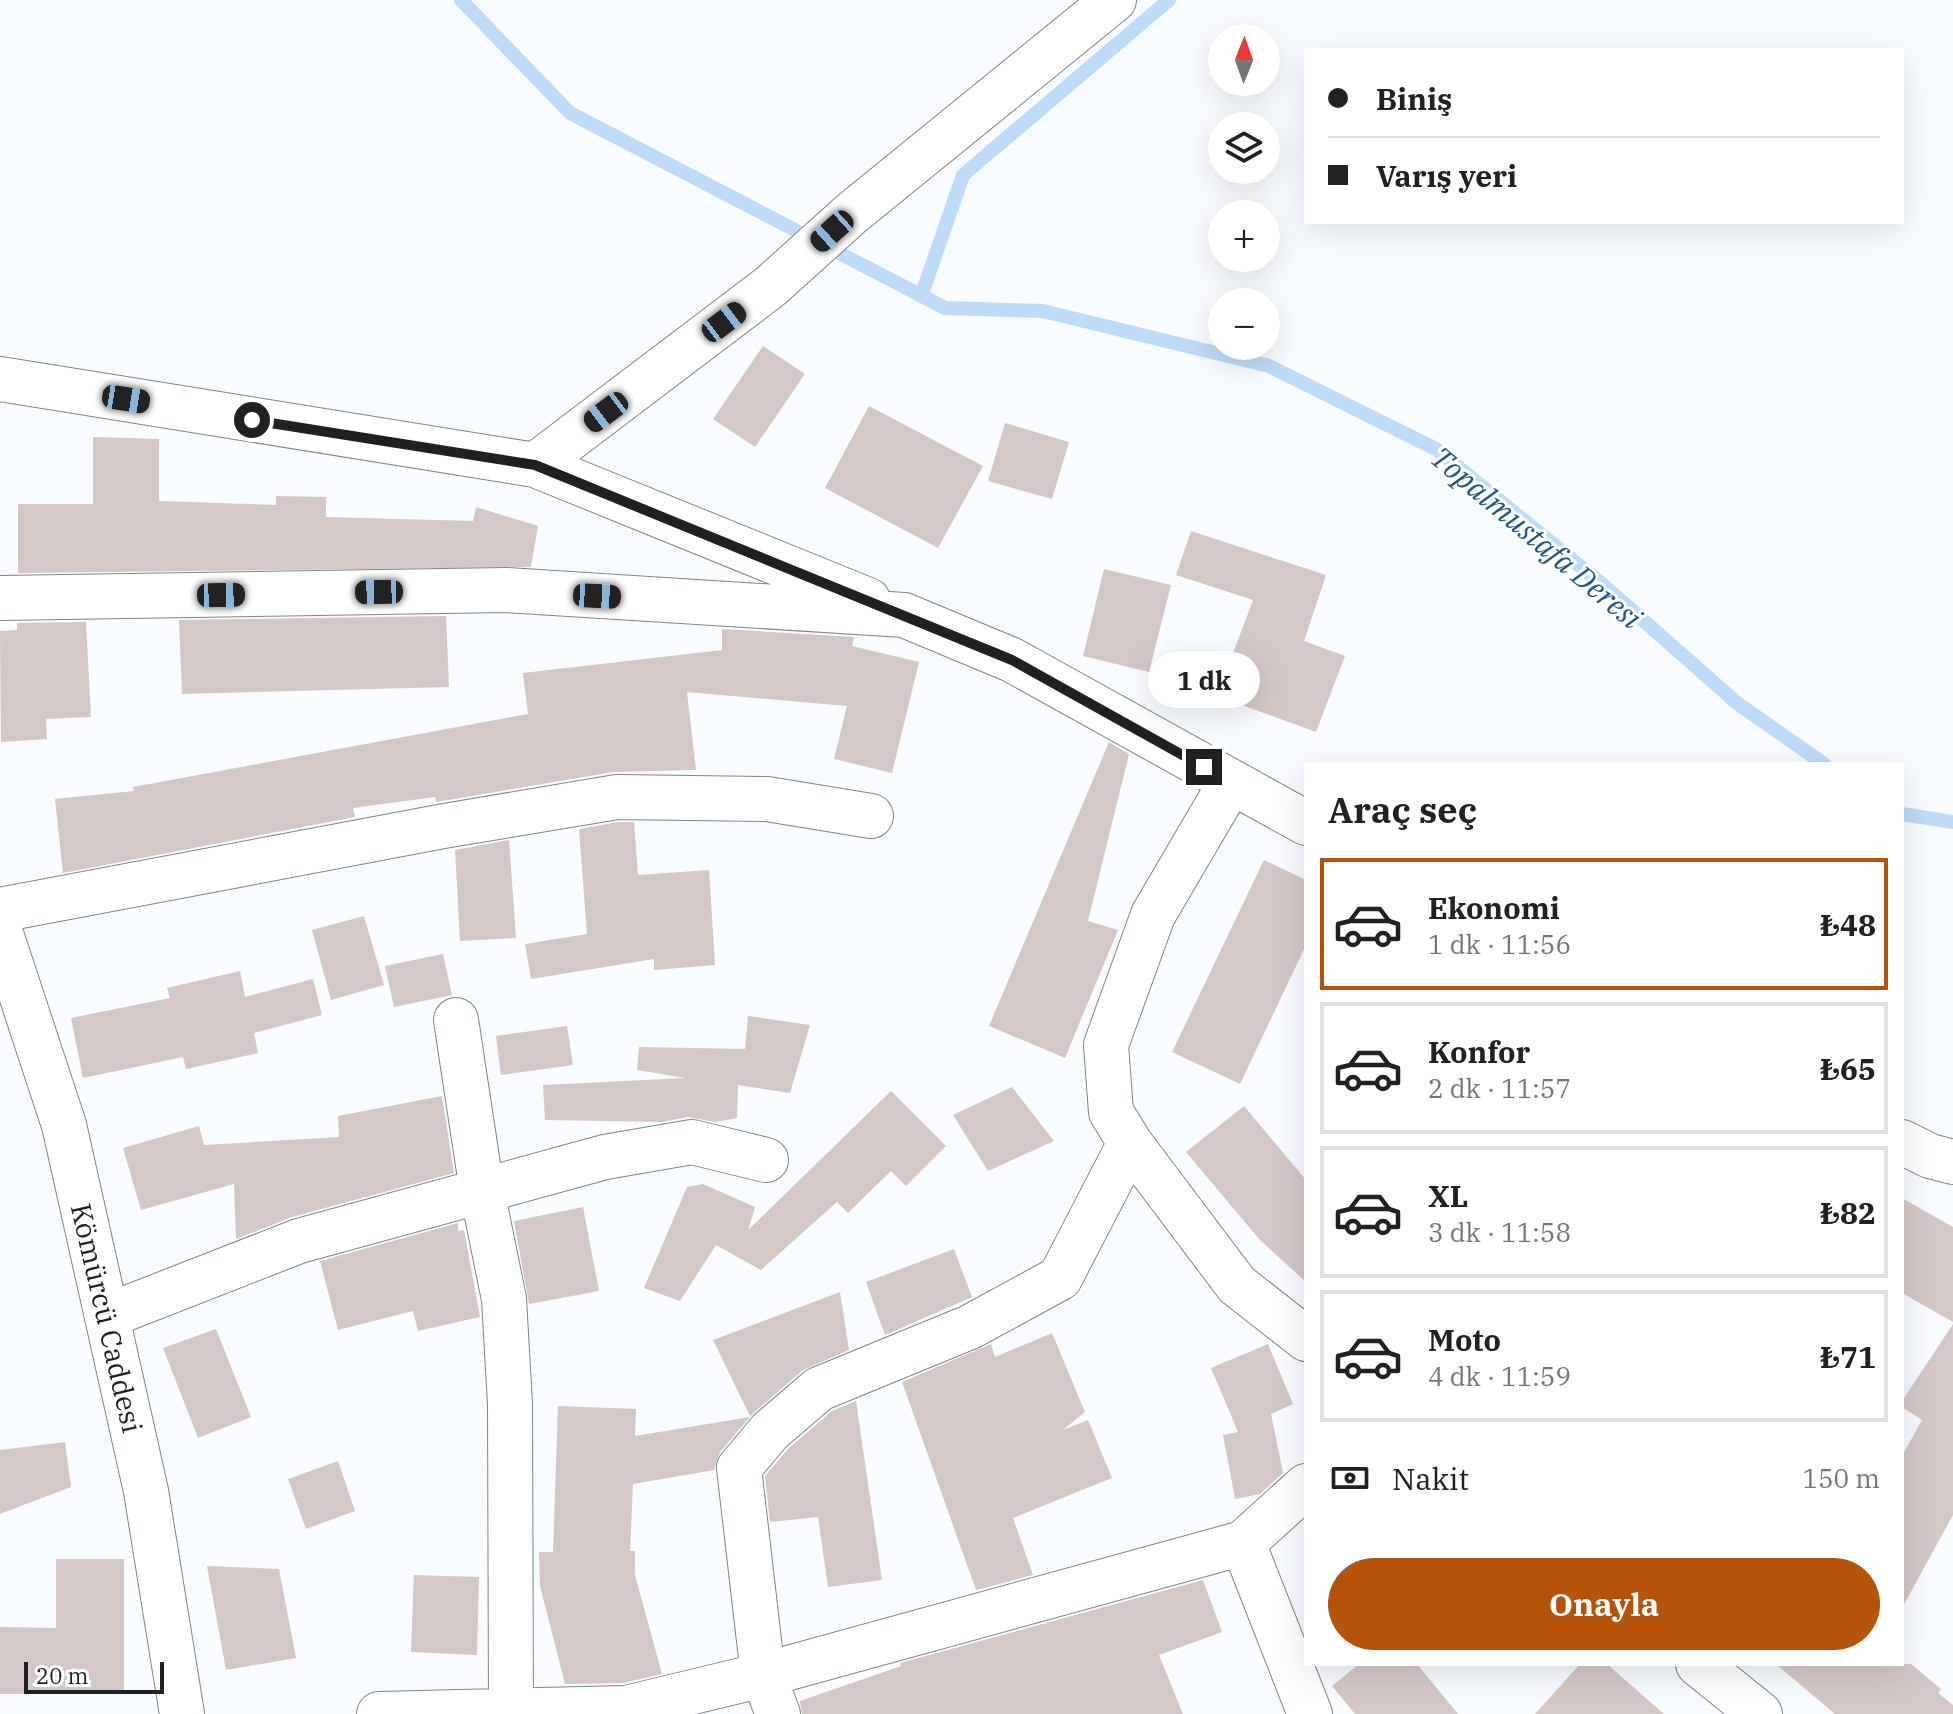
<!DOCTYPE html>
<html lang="tr">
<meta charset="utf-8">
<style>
:root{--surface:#fff;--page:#f6f6f6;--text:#202124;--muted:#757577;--line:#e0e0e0;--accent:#b45309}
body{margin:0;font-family:"IBM Plex Serif",serif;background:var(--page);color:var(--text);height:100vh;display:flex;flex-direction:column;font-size:30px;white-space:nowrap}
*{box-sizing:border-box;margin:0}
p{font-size:26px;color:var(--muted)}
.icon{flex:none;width:44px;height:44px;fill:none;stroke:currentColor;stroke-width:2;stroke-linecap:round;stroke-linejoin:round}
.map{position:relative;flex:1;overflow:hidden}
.details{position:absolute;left:1304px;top:762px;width:600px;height:904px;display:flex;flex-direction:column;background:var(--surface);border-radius:0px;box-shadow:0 8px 32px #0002}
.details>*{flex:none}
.top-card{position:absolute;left:1304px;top:48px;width:600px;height:176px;border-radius:0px;box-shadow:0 8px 32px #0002;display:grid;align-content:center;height:176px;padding:0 24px;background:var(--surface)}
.needle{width:52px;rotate:1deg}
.fabs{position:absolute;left:1208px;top:24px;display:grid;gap:16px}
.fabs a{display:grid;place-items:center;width:72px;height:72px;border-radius:50%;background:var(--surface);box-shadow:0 8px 32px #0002;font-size:40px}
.scale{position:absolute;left:24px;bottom:20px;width:140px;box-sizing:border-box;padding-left:8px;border:4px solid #1e2124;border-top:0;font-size:22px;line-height:28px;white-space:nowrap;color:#1e2124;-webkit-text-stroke:6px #fff;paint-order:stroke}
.end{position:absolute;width:36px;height:36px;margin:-18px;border:10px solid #1e2124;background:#fff;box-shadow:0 0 0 4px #fff}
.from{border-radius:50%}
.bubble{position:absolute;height:56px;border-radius:28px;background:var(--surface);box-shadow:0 8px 32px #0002;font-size:26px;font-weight:700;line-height:56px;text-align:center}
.car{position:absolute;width:24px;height:48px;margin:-24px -12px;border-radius:10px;box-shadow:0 0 6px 2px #0007;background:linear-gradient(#222 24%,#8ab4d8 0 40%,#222 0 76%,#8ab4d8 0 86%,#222 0)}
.top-card b{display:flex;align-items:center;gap:28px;height:76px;font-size:30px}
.top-card b+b{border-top:2px solid var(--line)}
.top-card i{width:20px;height:20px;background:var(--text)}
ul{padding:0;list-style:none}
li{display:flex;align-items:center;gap:24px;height:132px;margin:0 16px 12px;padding:0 8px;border:4px solid var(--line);border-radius:0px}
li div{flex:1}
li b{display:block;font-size:30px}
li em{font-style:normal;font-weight:700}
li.on{border-color:var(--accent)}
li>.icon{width:72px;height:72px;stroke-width:1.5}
h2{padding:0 24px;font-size:36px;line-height:96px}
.pay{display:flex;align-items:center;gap:20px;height:88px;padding:0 24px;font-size:30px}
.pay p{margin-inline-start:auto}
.cta{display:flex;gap:16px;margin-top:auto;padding:16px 24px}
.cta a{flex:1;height:92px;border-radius:48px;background:var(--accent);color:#fff;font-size:32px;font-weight:700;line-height:92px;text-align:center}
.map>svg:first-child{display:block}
</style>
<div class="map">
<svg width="1953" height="1714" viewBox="0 0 1953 1714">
<rect width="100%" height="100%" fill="#f8fbff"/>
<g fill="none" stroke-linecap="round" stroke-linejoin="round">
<!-- stream -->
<path stroke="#bedbf9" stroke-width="14" d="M461,0l109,113 375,195 98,3 226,55 167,83 166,135 135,119 87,61
M922,294l41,-119 206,-175
M1902,814l51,8"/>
</g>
<!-- building -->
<path fill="#d3c8c5" d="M763,346l42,28 -50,73 -42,-28z
M869,406l114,60 -45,82 -113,-60z
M1005,423l64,19 -17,57 -64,-18z
M93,437l66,2v62l117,4v-9l50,1v20l147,4 3,-14 62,19 -7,41 -513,6v-69h75z
M1191,531l135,44 -22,66 41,15 -29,76 -99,-36 36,-96 -77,-25z
M1104,569l67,16 -22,87 -66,-16z
M446,616l3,71 -267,7 -3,-74z
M86,622l5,95 -45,2 1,20 -46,3 -1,-111 17,-1v-7z
M722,629l132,8 -2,9 67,16 -27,111 -58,-14 13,-53 -160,-14 9,78 -83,2 -177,30 -1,-5 -82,11 2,9 -292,56 -8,-74 79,-8 -1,-4 395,-73 -5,-41 199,-23z
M1109,742l20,12 -41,167 30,9 -53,128 -76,-32z
M619,822h15l4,53 71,-5 6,95 -61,5v-11l-123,20 -6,-35 62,-10 -8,-105z
M509,840l7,98 -56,3 -5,-91z
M1264,860l42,20v65l-66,139 -68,-32z
M364,916l20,69 -53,15 -19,-70z
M443,954l9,41 -58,12 -9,-41z
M240,971l5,26 68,-18 9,36 -68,18 4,20 -72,16 -3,-12 -100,21 -12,-60 99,-20 -3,-10z
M748,1016l62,9 -20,68 -52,-8 -1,33 -22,4 -27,-5 -27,5 -116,-2 -2,-35 143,-7 -49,-8 2,-23 106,2z
M567,1026l6,39 -72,10 -5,-39z
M1012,1087l42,54 -66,30 -35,-56z
M891,1091l55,55 -40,40 -15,-15 -43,42 -11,-11 -76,68 -45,-25 -36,56 -36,-13 43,-101 16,-3 52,23 -7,23z
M442,1096l12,77 -162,44 -56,22 -2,-55 -93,26 -18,-62 76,-22 5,19 135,-8 -1,-21z
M1244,1106l62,74v102l-46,-42 -74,-88z
M1902,1198l51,29v95l-51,-29z
M583,1207l16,84 -70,13 -15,-83z
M458,1223v8l6,-1 16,87 -62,14 -5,-20 -75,19 -18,-69z
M954,1249l18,48 -87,38 -19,-53z
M840,1292l9,58 -46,20 -53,46 -37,-76z
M1953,1324v191l-51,93v-152l20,-36 -20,-13v-6z
M216,1329l35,88 -53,21 -35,-90z
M1052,1333l33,79 -22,18 25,-10 24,58 -99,40 20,57 -57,15 -74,-208 89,-38 4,13z
M1268,1344l25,60 -22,10 12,59 -23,21 -25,5 -12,-64 15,-3 -27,-64z
M856,1401l26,179 -54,7 -10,-70 -48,5 -5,-46 23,-27 44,-38z
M558,1406l78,3 -1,27 115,-19 -30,35 -6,18 -81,14 -3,67h5v24l27,99 -39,9 -58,1 -25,-98 -1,-34h14z
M65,1442l6,45 -71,27v-64z
M338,1461l17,50 -49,18 -18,-50z
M56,1559h68v135h-124v-67l56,1z
M207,1566l72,3 17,89 -70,12z
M414,1575l65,2 -2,78 -66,-3z
M1203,1580l19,52 -63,23 24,59h-381l-2,-13 101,-35 -1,-3z
M1359,1664h58l41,50h-103l-23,-28z
M1580,1664h27l57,50h-129z
M1776,1664h135l30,25 -3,4 15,12v9h-118z"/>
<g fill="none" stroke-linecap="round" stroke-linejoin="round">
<!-- street casing -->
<g stroke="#7d848b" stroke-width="46">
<path id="street" d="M0,379l535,86 333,135
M535,465l236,-179 81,-73 262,-213
M0,598l506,-8 398,25 108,45 294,163
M1231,782l-78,133 -47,130 5,67 19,31 107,142 69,54
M0,910l444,-84 173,-29 150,2 104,17
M456,1020l26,171 22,108 6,105 1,307
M1902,1142l28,14 23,6
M107,1316l192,-75 306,-84 87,-15 74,18
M1243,1543l67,171
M1698,1664l62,50
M379,1714l247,-6 137,-33 480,-132 63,-57
M778,1714l-15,-39 -24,-207 31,-37 49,-42 151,-62 90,-49 70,-135"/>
</g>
<!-- secondary casing -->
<g stroke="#7d848b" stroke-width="46">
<path id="secondary" d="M0,931l64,194 82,366 36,223"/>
</g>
<!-- street -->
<use href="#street" stroke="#fff" stroke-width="44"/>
<!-- secondary -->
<use href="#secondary" stroke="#fff" stroke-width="44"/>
</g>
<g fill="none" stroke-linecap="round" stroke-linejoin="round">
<!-- route -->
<path stroke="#1e2124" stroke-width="10" d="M252,420l283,45 477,195 192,107"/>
</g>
<g text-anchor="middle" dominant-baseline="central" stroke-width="6" stroke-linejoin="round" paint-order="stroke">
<!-- street labels -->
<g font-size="28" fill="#1e2124" stroke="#fff">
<text transform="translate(107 1318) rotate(77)">Kömürcü Caddesi</text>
</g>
<!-- water labels -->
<g font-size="30" font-style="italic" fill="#225585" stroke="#fff">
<text transform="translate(1537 537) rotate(40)">Topalmustafa Deresi</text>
</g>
</g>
</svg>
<div class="fabs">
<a><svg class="needle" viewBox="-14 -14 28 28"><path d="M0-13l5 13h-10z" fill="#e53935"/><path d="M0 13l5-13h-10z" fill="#757577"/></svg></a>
<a><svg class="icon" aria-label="layers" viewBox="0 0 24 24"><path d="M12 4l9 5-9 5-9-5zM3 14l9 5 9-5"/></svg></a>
<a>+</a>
<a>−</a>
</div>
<div class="scale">20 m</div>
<i class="end from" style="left:252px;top:420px"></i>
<i class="end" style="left:1204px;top:767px"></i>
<div class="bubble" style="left:1148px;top:652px;width:112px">1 dk</div>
<i class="car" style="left:832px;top:231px;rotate:228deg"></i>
<i class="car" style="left:724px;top:322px;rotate:53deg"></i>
<i class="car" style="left:126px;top:399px;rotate:99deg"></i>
<i class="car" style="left:606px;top:412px;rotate:233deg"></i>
<i class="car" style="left:379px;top:592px;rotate:269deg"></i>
<i class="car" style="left:221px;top:595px;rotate:89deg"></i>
<i class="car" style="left:597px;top:596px;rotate:93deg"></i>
<div class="top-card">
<b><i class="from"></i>Biniş</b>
<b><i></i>Varış yeri</b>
</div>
<section class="details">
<h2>Araç seç</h2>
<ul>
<li class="on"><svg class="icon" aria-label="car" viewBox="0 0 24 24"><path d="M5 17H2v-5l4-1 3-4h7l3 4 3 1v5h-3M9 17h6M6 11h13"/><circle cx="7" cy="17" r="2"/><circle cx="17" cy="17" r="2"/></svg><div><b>Ekonomi</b><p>1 dk · 11:56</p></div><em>₺48</em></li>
<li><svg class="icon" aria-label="car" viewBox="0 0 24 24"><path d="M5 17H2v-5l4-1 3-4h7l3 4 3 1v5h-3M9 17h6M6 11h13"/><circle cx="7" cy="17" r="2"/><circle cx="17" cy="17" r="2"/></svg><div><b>Konfor</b><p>2 dk · 11:57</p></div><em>₺65</em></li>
<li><svg class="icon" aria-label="car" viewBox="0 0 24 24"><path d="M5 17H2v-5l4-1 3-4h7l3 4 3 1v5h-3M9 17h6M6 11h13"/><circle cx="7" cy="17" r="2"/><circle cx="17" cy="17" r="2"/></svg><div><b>XL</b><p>3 dk · 11:58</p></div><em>₺82</em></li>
<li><svg class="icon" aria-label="car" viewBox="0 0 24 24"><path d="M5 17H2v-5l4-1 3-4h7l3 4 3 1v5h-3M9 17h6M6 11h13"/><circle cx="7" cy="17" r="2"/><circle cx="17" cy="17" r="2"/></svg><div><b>Moto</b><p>4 dk · 11:59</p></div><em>₺71</em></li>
</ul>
<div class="pay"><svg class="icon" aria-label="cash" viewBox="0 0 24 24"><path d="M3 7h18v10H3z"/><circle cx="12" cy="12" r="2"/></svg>Nakit<p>150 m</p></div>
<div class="cta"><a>Onayla</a></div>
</section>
</div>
